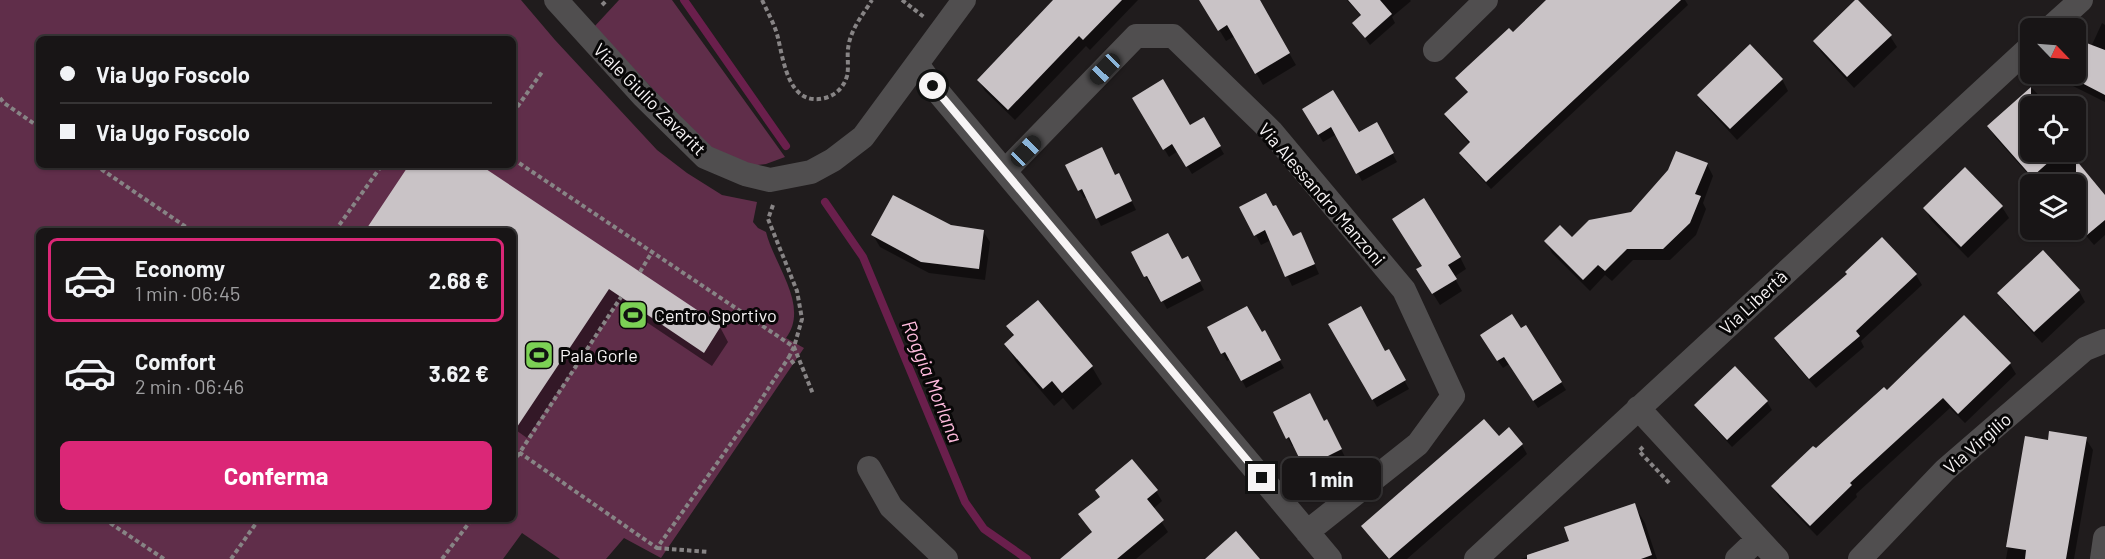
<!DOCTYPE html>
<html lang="it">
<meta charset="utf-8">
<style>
:root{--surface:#181516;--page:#252223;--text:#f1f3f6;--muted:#9f9fa1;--line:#363435;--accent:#db2777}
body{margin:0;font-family:Barlow,sans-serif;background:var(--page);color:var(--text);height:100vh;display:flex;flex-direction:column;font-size:22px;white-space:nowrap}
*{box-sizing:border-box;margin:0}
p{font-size:20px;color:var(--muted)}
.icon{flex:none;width:33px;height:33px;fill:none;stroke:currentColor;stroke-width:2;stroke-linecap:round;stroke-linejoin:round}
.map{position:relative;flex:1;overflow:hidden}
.side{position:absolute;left:36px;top:228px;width:480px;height:294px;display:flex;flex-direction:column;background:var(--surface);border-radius:9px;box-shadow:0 2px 4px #0004,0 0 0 2px var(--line)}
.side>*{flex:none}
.top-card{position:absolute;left:36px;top:36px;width:480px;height:132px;border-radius:9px;box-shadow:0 2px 4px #0004,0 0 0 2px var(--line);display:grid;align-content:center;height:132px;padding:0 24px;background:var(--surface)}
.needle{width:39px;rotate:115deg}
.buttons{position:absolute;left:2020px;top:18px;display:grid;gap:12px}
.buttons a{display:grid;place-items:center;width:66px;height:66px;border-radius:9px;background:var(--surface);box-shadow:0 2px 4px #0004,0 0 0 2px var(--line);font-size:30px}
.end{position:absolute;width:27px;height:27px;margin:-14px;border:8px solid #f7f4f5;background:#111;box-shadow:0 0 0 3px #111}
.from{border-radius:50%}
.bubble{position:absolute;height:42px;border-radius:9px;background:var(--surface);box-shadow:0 2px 4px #0004,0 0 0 2px var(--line);font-size:20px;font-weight:700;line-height:42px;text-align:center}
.car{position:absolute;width:18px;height:36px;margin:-18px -9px;border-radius:8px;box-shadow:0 0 4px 2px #0007;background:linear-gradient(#222 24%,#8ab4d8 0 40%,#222 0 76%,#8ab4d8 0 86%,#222 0)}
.top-card b{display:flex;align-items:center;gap:21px;height:57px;font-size:22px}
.top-card b+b{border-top:2px solid var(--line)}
.top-card i{width:15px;height:15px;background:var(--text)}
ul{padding:10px 0 0;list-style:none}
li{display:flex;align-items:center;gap:18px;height:84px;margin:0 12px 9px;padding:0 12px;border:3px solid transparent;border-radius:9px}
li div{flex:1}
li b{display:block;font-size:22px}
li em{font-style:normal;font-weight:700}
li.current{border-color:var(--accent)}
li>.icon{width:54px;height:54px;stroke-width:1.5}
.action{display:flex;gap:12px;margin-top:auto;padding:12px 24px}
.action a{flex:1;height:69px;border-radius:9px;background:var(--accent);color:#fff;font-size:24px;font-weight:700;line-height:69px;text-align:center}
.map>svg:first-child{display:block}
</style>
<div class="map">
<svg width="2105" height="559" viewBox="0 0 2105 559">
<rect width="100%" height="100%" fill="#201c1d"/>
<!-- green -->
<path fill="#602e4a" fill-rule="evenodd" d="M0,0h521l34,40 102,110 30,23 35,22 35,7 -4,20 5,6 8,4c8,33 44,74 20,106l18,10 -143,210 -37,-20 -18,21h-46l-38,-26 -19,26h-503zM39,39h474v126h-474zM39,231h474v288h-474z
M619,0h53l113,157 -19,7 -18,2 -38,-17 -116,-122z"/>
<!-- shadow -->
<path fill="#0007" d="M1056,0h82l-48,50 -4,-4 -71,74 -30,-29 -6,-10z
M1209,0h49l38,65 -33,20 -28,-49 -9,5 -23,-38z
M1347,0h63l1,1 -19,16 3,6 -25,22 -16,-22 8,-6z
M1548,0h137l3,5 -197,184 -26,-28 -4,-8 9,-9 -20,-22 -5,-8 23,-21 -11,-15 55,-44z
M2102,23l3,2v77l-38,-19 -6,-9h15v-33l15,6z
M1890,36l7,11 -43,41 -33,-36 -6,-11z
M1782,79l6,12 -51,49 -31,-34 -7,-11z
M2032,88l17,18h-18v46h45v-16l6,11 -10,10 33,40v38l-11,10 -18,-21v-40h-39l-42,-47 -6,-10z
M1134,98l55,29 14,-8 21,35 -32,20 -14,-23 -9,6z
M1304,110l54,24 18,-10 21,38 -35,19 -25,-47 -14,8z
M1707,164l6,12 -10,27 3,6 -10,26 -26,25h-37l-21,21 -7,-6 -15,16 -38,-38 -6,-12 26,-2 59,-25z
M411,165h66l243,162 8,15 -16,24 -94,-63 -91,135 -14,-10v-197h-146z
M1067,165l48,12 8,6 13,27 -35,16 -14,-29 -3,1 -5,-8z
M1965,169l37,38 7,11 -41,40 -37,-38 -6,-12z
M1266,195l27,42 13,7 13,30 -27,12 -21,-46 -10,5 -5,-10z
M950,227l33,4 7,11 -5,38 -56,-7 -49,-26 -7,-12z
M1133,253l49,8 5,-3 17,32 -37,19 -14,-26 -3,1z
M1460,257l6,12 -12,8 8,14 -22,14 -22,-35z
M1916,275l6,10 -61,56 3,6 -48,41 -35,-40 -5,-10z
M2079,291l6,11 -43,41 -36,-39 -7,-11z
M1038,302l54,65 10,17 -29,26 -10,-12 -9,8 -38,-44 -10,-18 8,-7 -6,-10z
M1330,325l55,28 3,-2 21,38 -32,18z
M1209,328l52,6 3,-2 20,36 -38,20 -15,-29 -4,2z
M1486,344l75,38 5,8 -28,18 -29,-44 -6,4z
M2010,364l6,10 -51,49 -15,-15 -94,86 1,3 -40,39 -38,-39 -6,-10 114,-94z
M1735,368l32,34 5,8 -40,37 -31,-34 -5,-8z
M1275,412l49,11 7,6 14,28 -35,18 -15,-30 -3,1z
M1499,438l23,7 5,9 -120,105h-19l-25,-33z
M2027,438l22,4 37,-3 7,11 -19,109h-68z
M1156,491l6,10 -9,8 15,23 -32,27h-70l27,-26 -13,-18 21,-17z
M1634,505l11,18 12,36h-136l50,-17z"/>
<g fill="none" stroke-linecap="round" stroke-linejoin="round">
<!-- stream -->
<path stroke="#6a1f4c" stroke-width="8" d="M684,0l102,146
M825,202l38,55 102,245 19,27 43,30"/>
</g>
<!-- building -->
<path fill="#c9c3c6" d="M1053,0h69l-39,40 -4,-4 -71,74 -31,-30z
M1199,0h61l30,53 -35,21 -28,-49 -9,6z
M1348,0h32l12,14 -27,24 -13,-15 9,-8z
M1546,0h135l-195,182 -27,-29 11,-11 -26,-28 24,-22 -13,-14 54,-50 4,4z
M1855,0h3l34,35 -45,42 -34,-36z
M2076,39l29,11v45l-29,-15z
M1750,44l33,35 -53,50 -33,-34z
M1163,79l27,46 14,-8 17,29 -35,21 -14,-23 -9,6 -31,-52z
M2031,87v65h29l-28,25 -45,-51z
M1333,90l26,42 18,-10 17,31 -38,21 -25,-47 -13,8 -16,-26z
M1102,147l13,28 4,-2 13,28 -36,18 -14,-30 -4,2 -13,-26z
M1676,151l32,12 -13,31 6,2 -11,27 -27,26h-36l-22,22 -7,-6 -15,15 -39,-39 16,-16 12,12 17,-17 42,-8 37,-42z
M2076,160l29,35v25l-18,15 -11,-13z
M409,165h71l241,161 -17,27 -95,-64 -96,144v-202h-148z
M1965,167l38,39 -42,41 -38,-39z
M1266,193l7,13 3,-1 17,31 8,-4 14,32 -30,13 -20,-47 -11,6 -15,-29z
M893,195l58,30 33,5 -5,39 -58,-7 -50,-27z
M1424,198l37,59 -13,8 9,14 -25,15 -16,-25 6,-3 -30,-47z
M1168,233l14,26 6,-3 13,25 -40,21 -14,-26 -3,1 -13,-25z
M1882,237l35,37 -61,57 4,5 -51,43 -35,-41 73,-64 -2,-2z
M2043,250l37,40 -46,42 -37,-39z
M1038,300l55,66 -31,27 -10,-12 -9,8 -39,-45 10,-9 -8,-9z
M1247,306l15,26 3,-2 16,30 -40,21 -16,-29 -4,2 -14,-27z
M1361,306l24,45 4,-2 17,31 -34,20 -44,-76z
M1512,314l9,14 5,-3 36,57 -29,19 -29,-44 -7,4 -17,-26z
M1964,315l47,48 -53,51 -15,-16 -93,85 2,2 -42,41 -39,-40 42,-40 3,2 68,-61 3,3z
M1735,366l33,35 -41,39 -33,-35z
M1310,393l14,28 3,-2 15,30 -38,19 -15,-31 -3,2 -13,-27z
M1484,419l15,17 10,-9 14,17 -134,115 -28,-33z
M2049,431l38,6 -21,122h-41l1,-9 -20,-3 19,-111 23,4z
M1132,459l26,31 -11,9 17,21 -47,39h-57l32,-27 -14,-18 22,-17 -5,-7z
M1635,503l17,52 -11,4h-114v-4l42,-14 -5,-14z
M1236,531l24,28h-55z"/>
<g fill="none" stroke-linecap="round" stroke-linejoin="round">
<!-- path -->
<path stroke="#878485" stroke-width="4" stroke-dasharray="4.5 3" stroke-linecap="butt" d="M762,0c6,13 13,25 16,38 6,25 11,69 47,60 11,-3 19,-11 22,-22 2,-9 0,-18 1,-27 2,-19 14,-33 24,-49
M902,0l22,17
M602,5l5,-5
M0,98l4,5 35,24
M513,113l29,-41
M513,159l281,188 19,47
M95,165l97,66
M773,205l-5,14 29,72 5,28 -8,28 -5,10 5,7
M335,231l47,-66
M640,272l12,-20
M1643,447l-4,4 32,34
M513,448l144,100 92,-130 40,-61
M513,463l108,-166
M104,519l60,40
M657,548l52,4
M231,559l28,-40
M442,559l30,-40"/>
<!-- minor -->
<path stroke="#504e4f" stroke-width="24" d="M556,0l87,96 62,61 40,17 25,6 41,-8 22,-12 30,-23 101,-137
M2050,28l31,-28
M1435,50l51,-50
M917,64l16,22 397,473
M1005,171l131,-135h37l98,95 133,159 49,106 -35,48 -111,88
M1638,408l139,151
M869,468l22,39 55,52
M1476,559l555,-513
M1737,559l21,-20
M1860,559l85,-89 140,-121 20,-8
M2102,559l3,-21"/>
</g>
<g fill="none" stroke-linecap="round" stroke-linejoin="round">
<!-- route -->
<path stroke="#f7f4f5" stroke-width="8" d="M933,86l329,392"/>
</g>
<!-- icons -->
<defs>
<g id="stadium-square" transform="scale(1.5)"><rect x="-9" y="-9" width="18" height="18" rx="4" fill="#7cd155" stroke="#080707"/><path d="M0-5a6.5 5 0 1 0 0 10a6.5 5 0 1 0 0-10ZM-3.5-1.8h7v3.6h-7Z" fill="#111"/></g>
</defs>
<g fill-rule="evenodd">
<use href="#stadium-square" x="633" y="315"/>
<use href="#stadium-square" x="539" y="355"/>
</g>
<g text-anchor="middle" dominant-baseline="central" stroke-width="6" stroke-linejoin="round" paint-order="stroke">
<!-- street labels -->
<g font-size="18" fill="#f7f4f5" stroke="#080707">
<text transform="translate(650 99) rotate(45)">Viale Giulio Zavaritt</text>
<text transform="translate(1322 194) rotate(49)">Via Alessandro Manzoni</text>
<text transform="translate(1753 302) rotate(-43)">Via Libertà</text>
<text transform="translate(1977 443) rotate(-41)">Via Virgilio</text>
</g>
<!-- poi labels -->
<g font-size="18" fill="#f7f4f5" stroke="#080707" text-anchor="start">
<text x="654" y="315">Centro Sportivo</text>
<text x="560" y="355">Pala Gorle</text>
</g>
<!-- water labels -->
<g font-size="20" font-style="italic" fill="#febbdd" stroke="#080707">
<text transform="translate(933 381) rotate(68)">Roggia Morlana</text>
</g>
</g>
</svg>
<div class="buttons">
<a><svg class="needle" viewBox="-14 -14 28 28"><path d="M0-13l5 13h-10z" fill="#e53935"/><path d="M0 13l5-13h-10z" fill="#9f9fa1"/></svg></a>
<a><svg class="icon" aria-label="locate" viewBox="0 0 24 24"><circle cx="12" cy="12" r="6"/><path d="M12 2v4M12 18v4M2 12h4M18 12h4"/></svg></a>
<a><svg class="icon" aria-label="layers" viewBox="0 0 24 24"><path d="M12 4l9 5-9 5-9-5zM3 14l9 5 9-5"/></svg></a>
</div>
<i class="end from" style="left:933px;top:86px"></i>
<i class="end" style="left:1262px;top:478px"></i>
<div class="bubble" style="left:1282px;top:458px;width:99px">1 min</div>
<i class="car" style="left:1105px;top:69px;rotate:224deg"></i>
<i class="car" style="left:1026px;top:151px;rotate:44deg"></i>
<div class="top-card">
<b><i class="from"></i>Via Ugo Foscolo</b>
<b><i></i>Via Ugo Foscolo</b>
</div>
<section class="side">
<ul>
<li class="current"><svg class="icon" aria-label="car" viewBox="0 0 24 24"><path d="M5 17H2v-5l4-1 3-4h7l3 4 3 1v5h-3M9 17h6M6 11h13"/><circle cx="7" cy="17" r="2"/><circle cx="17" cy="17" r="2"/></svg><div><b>Economy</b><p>1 min · 06:45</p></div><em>2.68 €</em></li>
<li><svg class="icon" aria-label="car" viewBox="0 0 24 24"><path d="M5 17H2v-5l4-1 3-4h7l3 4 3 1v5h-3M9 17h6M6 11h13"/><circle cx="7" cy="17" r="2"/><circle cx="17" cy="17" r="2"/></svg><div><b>Comfort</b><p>2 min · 06:46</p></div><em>3.62 €</em></li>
</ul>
<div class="action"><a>Conferma</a></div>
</section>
</div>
